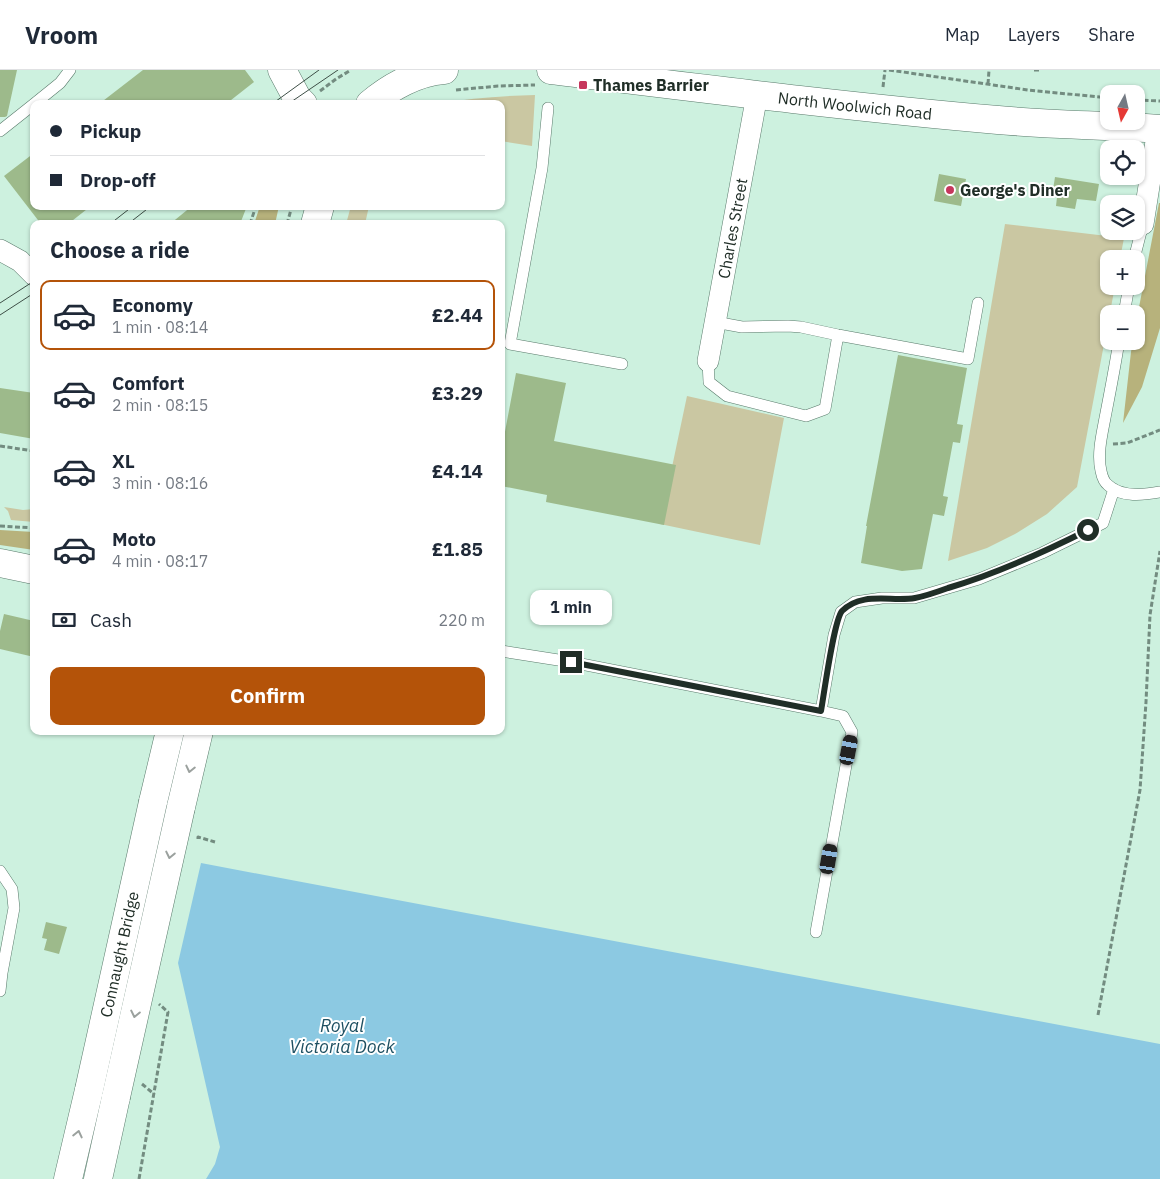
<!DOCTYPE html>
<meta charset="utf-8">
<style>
:root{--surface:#fff;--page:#f2f2f3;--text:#1f2937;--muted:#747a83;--line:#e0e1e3;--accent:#b45309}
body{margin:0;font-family:"IBM Plex Sans",sans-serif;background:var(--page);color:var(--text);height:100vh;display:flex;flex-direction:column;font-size:19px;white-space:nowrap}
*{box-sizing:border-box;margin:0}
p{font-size:16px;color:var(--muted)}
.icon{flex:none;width:28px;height:28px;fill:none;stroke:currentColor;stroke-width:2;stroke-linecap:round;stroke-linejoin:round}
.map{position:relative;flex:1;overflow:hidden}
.drawer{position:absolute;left:30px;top:150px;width:475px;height:515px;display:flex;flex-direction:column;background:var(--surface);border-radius:10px;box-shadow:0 1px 4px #0004}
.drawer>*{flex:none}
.banner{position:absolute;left:30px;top:30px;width:475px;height:110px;border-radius:10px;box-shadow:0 1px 4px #0004;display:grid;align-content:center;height:110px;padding:0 20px;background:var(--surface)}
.needle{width:32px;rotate:188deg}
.tools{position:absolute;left:1100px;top:15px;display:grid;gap:10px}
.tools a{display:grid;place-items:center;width:45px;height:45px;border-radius:10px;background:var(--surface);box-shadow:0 1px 4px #0004;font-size:25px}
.end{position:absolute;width:22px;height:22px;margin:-11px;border:6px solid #202e27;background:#fff;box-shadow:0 0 0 2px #fff}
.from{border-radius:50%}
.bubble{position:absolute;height:35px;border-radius:10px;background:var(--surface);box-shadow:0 1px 4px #0004;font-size:16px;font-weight:800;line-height:35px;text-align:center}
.car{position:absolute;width:15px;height:30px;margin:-15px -8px;border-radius:6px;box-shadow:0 0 4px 1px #0007;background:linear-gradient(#222 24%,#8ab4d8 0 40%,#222 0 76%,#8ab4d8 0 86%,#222 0)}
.banner b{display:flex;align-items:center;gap:18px;height:48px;font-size:19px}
.banner b+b{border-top:1px solid var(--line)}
.banner i{width:12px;height:12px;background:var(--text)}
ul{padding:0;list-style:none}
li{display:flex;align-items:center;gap:15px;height:70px;margin:0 10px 8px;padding:0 10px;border:2px solid transparent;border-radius:10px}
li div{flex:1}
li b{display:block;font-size:19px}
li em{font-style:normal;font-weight:800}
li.on{border-color:var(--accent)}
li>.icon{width:45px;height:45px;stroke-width:1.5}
h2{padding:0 20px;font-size:22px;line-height:60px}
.pay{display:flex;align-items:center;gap:12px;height:55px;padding:0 20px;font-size:19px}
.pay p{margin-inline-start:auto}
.action{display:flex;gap:10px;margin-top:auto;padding:10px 20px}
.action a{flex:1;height:58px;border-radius:10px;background:var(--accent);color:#fff;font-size:20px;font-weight:800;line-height:58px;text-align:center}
header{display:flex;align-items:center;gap:30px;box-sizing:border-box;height:70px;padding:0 25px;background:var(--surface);border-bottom:1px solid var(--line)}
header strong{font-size:24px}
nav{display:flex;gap:28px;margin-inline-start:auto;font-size:18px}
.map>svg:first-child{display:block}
</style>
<header>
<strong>Vroom</strong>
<nav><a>Map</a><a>Layers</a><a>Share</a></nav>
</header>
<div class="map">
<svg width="1160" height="1109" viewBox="0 0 1160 1109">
<rect width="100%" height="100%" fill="#cdf1df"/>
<!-- green -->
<path fill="#cac7a2" d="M535,25l-3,51 -31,-5v-37h-63c32,-6 64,-8 97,-9z
M351,136h18l-4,18h-19z
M1005,154l119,14 -4,21h-11v27h6l-38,201 -30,27 -32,20 -28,14 -39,13z
M687,326l97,22 -24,127 -100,-21z
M4,437l19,3 11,-1v13l-23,-2 -3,-9z"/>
<!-- forest -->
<path fill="#b7b27c" d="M1159,133h1v125l-18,59 -19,36 8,-71 2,-11h3v-18z
M279,136l-4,18h-21l5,-15z
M0,460l34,2v18l-34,-5z"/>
<!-- water -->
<path fill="#8cc9e2" d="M201,793l959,181v135h-954l9,-15 5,-17 -42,-184z"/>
<!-- building -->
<path fill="#9dba8b" d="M0,0h17l-10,46 -2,1h-5z
M143,0h102l9,12 -28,22h-127z
M34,83v53h57l-23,18h-27l-37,-48z
M939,104l27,5 -5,27 -27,-5z
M1055,107l44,7 -3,17 -19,-2 -2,10 -19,-3 1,-9 -5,-1z
M192,136h55l-7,18h-70z
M898,285l69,13 -10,56 6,1 -3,18 -7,-1 -10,54 5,1 -4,19 -11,-2 -11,55 -20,2 -41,-8 6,-37h-1z
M516,303l50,10 -12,58 122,24 -12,60 -118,-23 1,-7 -46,-9v-33z
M0,318l34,5v46l-34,-6z
M4,544l30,7v36l-34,-8v-18z
M46,852l21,5 -8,27 -15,-4 3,-11 -5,-1z"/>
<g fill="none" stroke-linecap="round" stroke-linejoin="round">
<!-- service casing -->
<g stroke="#597a6b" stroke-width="12">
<path id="service" d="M34,34l26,-21 10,-13
M548,38l-6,60 -32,176 112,20
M0,61l34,-27
M1134,189l9,-35
M1124,244l5,-28
M715,252l27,5 46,-1 13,1 37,8 130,24 10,-56
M1119,271c-4,26 -9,51 -14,77 -3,16 -8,36 -4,53 1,5 3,11 7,14 13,13 36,10 52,7
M708,291l1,21 18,14 79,20 19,-7 13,-74
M501,581l70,11 250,49 13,-76 7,-23 14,-10 27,-4h32l65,-19 63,-26 61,-30 11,-34
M0,801l12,18 2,19 -12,65 -2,-1
M816,862l36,-200 -9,-16 -22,-5
M0,921l2,-18"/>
</g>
<!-- minor casing -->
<g stroke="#597a6b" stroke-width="22">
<g id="minor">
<path d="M1143,154l15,-95"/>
<path d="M0,180l20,11 14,14"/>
<path id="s1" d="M708,291l49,-266"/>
</g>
</g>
<!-- tertiary casing -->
<g stroke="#597a6b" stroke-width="29">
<path id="tertiary" d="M282,0l15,28 6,6"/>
</g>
<!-- primary casing -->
<g stroke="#597a6b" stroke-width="29">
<g id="primary">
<path id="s2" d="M551,0c148,18 297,37 447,50 54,5 108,5 162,9"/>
<path d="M370,34c20,-17 47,-32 74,-34"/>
<path d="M315,154l5,-18"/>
<path d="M0,493l34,7"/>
<path d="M153,732l17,-71"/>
<path d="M181,737l18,-76"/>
<path d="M68,1109l21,-89"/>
<path d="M98,1109l18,-82"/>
</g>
</g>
<!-- path -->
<path stroke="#738c80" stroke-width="3" stroke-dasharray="5 2.5" stroke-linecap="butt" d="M889,0l139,20 81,8
M1034,0h7
M988,14l1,-14
M883,17l2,-17
M456,20l42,-4 37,-1
M320,21l16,-12 15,-9
M1136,30l24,1
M250,154l6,-18
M287,154l5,-18
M1113,374l14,-1 33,-13
M0,376l34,5
M0,456l34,2
M198,769v-2l17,5
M1098,945l42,-225 6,-88 4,-87 10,-64
M142,1014l12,10
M139,1109l29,-167 -9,-8"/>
<!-- service -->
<use href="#service" stroke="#fff" stroke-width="11"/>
<!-- minor -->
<use href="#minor" stroke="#fff" stroke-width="21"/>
<!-- tertiary -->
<use href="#tertiary" stroke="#fff" stroke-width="28"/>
<!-- primary -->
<use href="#primary" stroke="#fff" stroke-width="28"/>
<!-- tram -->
<path stroke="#3e4f47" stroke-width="1" d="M272,34l47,-34
M288,34l50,-34
M110,154l23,-18
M128,154l23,-18
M0,233l34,-22
M0,245l34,-22"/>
<!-- primary-bridge casing -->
<g stroke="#597a6b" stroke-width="29" stroke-linecap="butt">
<g id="primary-bridge">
<path id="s3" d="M89,1020l64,-288"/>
<path d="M116,1027l65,-290"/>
</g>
</g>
<!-- primary-bridge -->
<use href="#primary-bridge" stroke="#fff" stroke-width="28"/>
</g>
<!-- one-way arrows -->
<defs><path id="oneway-chevron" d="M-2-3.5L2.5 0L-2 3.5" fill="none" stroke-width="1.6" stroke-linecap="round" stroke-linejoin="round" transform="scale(1.25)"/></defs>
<g stroke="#9ba19e">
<use href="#oneway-chevron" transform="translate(190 699) rotate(103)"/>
<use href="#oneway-chevron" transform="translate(170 785) rotate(102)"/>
<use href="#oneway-chevron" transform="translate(135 944) rotate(102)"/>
<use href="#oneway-chevron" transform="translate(78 1064) rotate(-77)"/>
</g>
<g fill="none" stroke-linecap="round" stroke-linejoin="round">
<!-- route -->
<path stroke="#202e27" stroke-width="6" d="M571,592l250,49c3,-17 13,-91 21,-100 20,-20 49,-9 73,-13 11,-2 22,-6 33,-10 48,-14 94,-35 140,-58"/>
</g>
<!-- markers -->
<g fill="#c6375c" stroke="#fff" stroke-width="2">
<rect x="578" y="10" width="10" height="10" rx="2.5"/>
<circle cx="950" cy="120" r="5"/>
</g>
<g text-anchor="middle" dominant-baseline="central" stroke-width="4" stroke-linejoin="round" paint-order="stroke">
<!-- poi labels -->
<g font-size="16" font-weight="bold" fill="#202e27" stroke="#fff" text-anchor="start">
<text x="593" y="15">Thames Barrier</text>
<text x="960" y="120">George's Diner</text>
</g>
<!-- street labels -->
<g font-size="16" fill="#202e27" stroke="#fff">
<text stroke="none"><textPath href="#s2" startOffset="306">North Woolwich Road</textPath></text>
<text stroke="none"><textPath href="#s1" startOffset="135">Charles Street</textPath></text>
<text stroke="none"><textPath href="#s3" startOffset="139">Connaught Bridge</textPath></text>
</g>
<!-- water labels -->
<g font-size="18" font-style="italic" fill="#1d4f61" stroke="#fff">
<text x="342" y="955">Royal<tspan x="342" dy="21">Victoria Dock</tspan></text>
</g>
</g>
</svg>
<div class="tools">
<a><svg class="needle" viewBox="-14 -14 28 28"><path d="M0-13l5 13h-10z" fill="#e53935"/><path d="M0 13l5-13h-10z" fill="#747a83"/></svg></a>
<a><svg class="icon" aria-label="locate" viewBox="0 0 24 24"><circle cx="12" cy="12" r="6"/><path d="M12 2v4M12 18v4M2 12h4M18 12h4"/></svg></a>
<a><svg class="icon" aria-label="layers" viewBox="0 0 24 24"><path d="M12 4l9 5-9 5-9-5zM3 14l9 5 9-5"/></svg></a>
<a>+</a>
<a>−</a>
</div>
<i class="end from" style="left:1088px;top:460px"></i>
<i class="end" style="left:571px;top:592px"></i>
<div class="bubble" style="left:530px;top:520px;width:82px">1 min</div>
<i class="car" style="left:849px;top:680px;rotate:11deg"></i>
<i class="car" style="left:829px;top:789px;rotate:10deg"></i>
<div class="banner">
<b><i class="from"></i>Pickup</b>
<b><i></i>Drop-off</b>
</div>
<section class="drawer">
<h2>Choose a ride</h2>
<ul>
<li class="on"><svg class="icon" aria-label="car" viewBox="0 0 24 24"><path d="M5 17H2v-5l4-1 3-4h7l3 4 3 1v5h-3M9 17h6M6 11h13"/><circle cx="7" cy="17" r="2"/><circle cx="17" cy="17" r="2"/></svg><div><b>Economy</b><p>1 min · 08:14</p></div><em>£2.44</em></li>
<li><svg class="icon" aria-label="car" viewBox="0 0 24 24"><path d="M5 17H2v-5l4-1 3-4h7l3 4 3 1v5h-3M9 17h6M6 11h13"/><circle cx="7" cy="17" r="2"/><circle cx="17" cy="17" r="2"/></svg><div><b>Comfort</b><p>2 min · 08:15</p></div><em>£3.29</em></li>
<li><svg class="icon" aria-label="car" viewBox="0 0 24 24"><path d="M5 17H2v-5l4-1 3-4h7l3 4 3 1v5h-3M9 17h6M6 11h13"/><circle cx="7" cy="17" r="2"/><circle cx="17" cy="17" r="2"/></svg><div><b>XL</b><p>3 min · 08:16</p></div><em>£4.14</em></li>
<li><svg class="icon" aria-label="car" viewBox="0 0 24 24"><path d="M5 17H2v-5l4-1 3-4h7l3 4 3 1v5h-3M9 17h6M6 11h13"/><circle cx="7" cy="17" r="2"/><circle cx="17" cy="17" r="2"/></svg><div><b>Moto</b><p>4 min · 08:17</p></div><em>£1.85</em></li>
</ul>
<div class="pay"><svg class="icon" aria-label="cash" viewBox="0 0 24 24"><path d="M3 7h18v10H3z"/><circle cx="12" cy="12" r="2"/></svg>Cash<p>220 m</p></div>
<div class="action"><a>Confirm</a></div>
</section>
</div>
